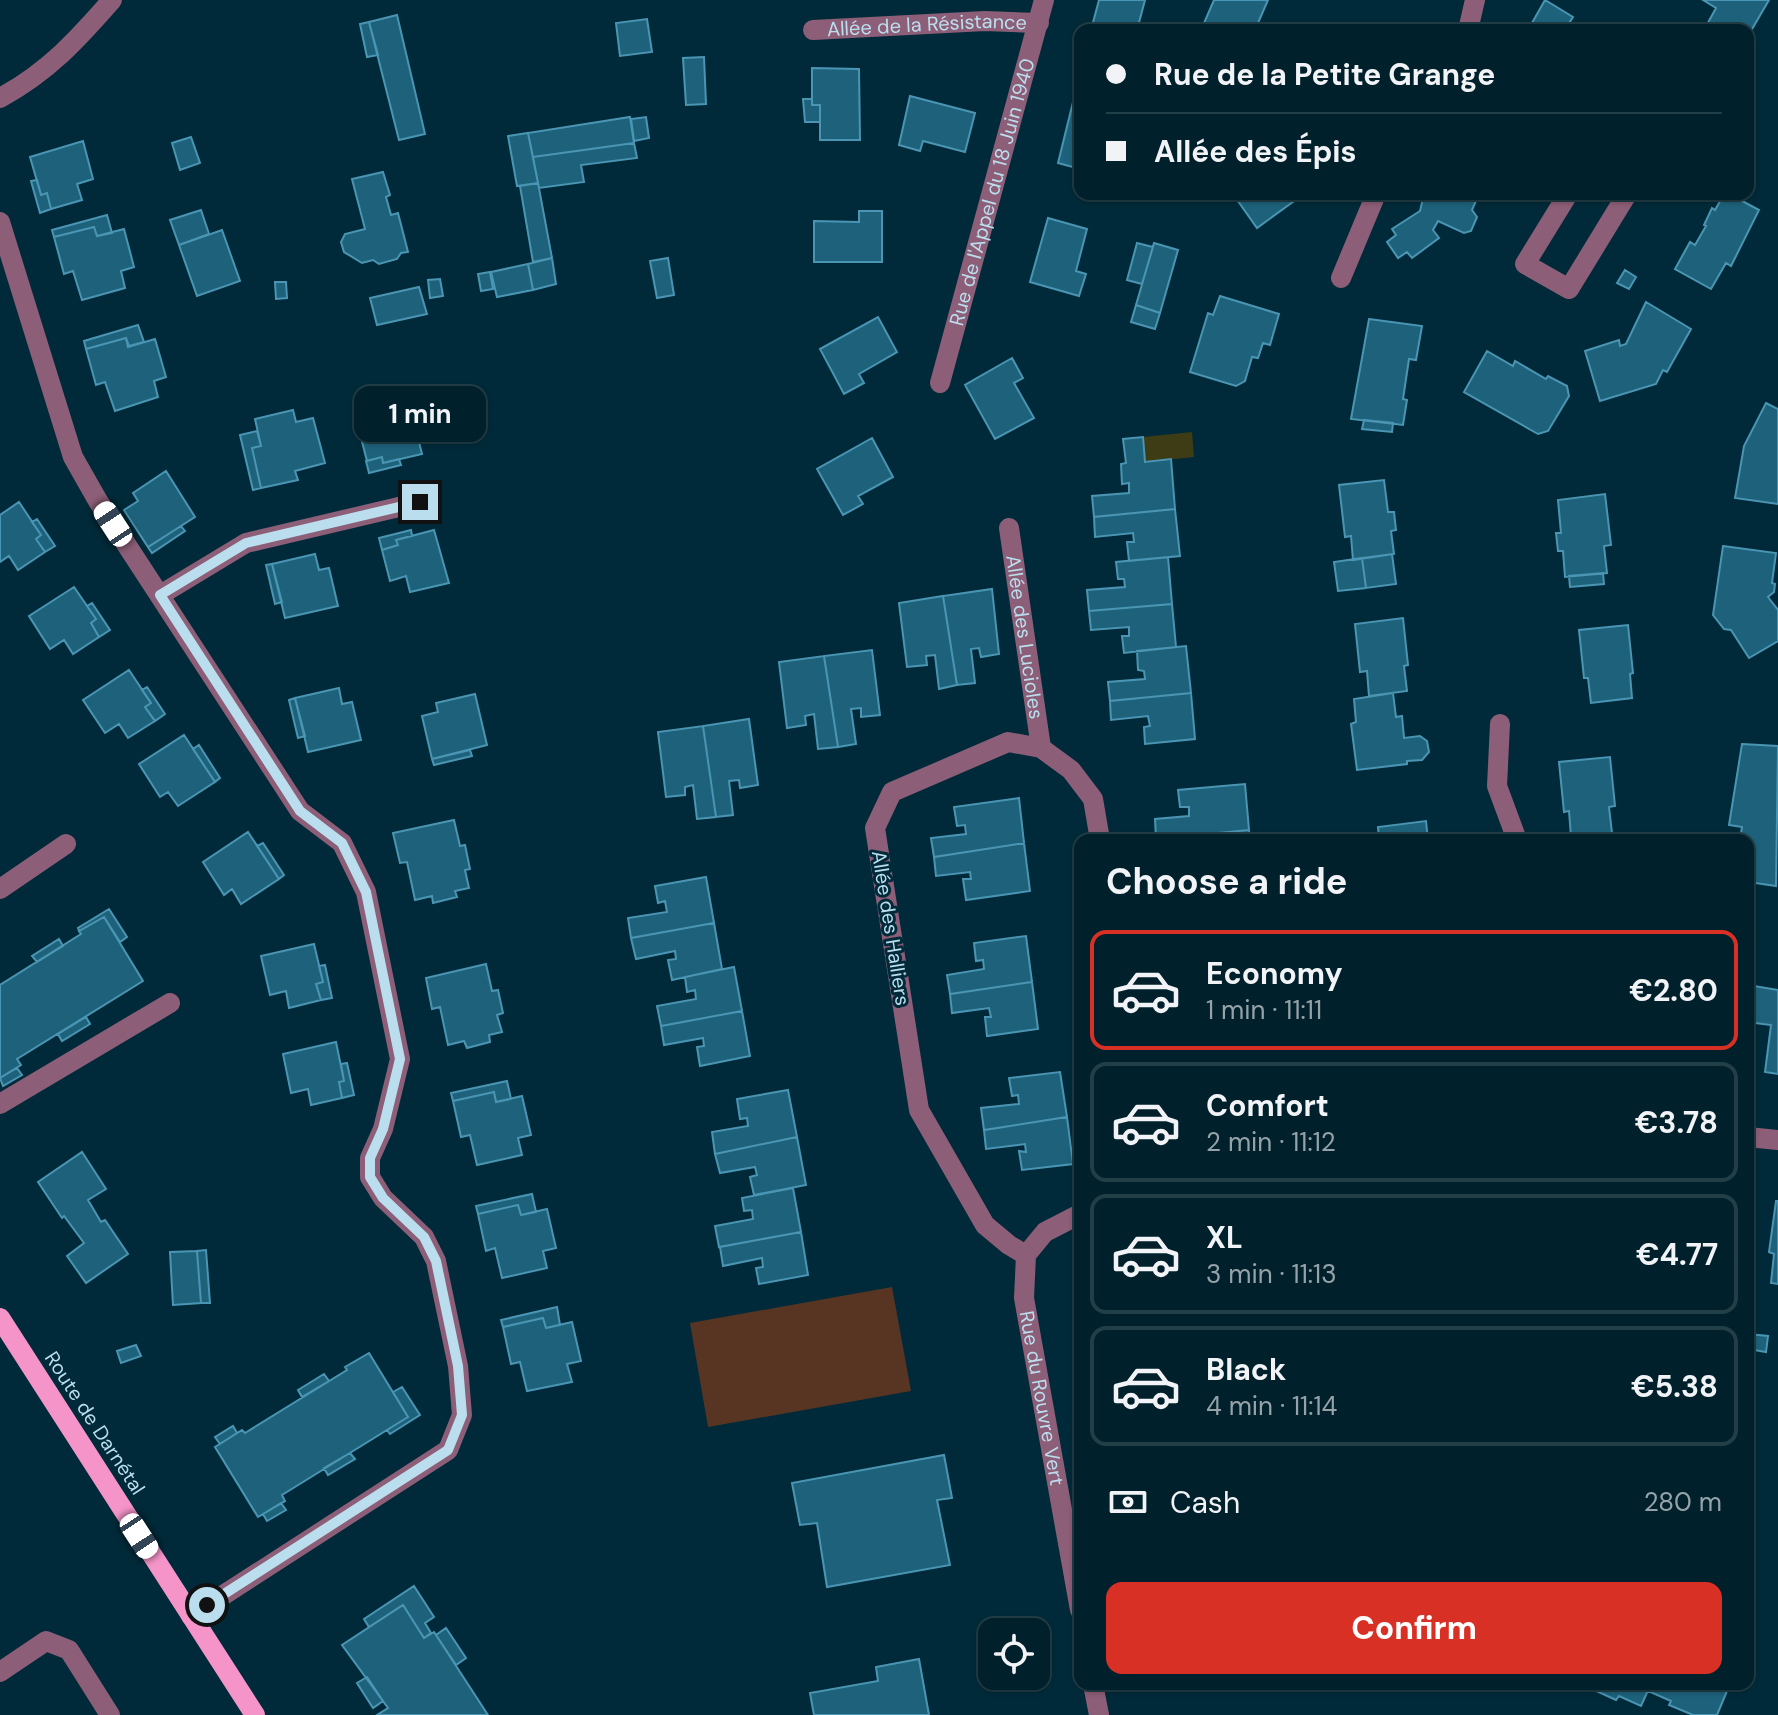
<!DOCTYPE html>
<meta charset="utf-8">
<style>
:root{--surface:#00202b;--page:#0a2833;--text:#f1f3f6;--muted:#95a3a9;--line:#223e47;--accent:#d93025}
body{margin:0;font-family:"DM Sans",sans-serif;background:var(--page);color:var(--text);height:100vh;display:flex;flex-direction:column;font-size:30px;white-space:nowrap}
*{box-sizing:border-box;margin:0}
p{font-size:26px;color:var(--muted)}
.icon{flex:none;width:44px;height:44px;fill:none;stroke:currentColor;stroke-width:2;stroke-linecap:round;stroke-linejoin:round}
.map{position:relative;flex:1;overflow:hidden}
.details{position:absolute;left:1074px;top:834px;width:680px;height:856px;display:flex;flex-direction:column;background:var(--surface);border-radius:16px;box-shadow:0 2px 6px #0004,0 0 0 2px var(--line)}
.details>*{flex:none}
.guide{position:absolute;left:1074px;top:24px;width:680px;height:176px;border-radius:16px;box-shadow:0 2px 6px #0004,0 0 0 2px var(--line);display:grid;align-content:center;height:176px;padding:0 32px;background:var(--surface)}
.controls{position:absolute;left:978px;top:1618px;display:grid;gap:16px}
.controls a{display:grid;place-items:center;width:72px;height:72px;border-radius:16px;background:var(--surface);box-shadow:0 2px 6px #0004,0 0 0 2px var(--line);font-size:40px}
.end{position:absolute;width:36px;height:36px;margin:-18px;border:10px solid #bbdeee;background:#111;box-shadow:0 0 0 4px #111}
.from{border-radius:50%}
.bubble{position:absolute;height:56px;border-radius:16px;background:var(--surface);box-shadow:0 2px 6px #0004,0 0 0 2px var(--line);font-size:26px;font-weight:700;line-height:56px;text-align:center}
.car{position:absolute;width:24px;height:48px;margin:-24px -12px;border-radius:10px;box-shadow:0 0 6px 2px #0007;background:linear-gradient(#fff 24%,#345 0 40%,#fff 0 76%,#345 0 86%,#fff 0)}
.guide b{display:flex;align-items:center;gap:28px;height:76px;font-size:30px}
.guide b+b{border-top:2px solid var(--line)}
.guide i{width:20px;height:20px;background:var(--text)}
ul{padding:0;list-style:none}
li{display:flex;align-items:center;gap:24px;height:120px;margin:0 16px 12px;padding:0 16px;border:4px solid var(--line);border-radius:16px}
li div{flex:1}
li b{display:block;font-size:30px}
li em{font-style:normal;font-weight:700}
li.active{border-color:var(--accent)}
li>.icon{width:72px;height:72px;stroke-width:1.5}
h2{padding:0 32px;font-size:36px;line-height:96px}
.pay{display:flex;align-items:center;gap:20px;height:88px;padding:0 32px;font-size:30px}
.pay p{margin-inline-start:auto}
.cta{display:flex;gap:16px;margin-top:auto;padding:16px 32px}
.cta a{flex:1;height:92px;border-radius:16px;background:var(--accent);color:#fff;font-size:32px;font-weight:700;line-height:92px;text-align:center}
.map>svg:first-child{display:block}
</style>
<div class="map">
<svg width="1778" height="1715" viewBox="0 0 1778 1715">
<rect width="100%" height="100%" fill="#002a39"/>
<!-- green -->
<path fill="#583523" d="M892,1287l19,104 -203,36 -18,-104z"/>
<!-- water -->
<path fill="#3d3c14" d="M1192,432l2,25 -49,5 -2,-25z"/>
<!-- building -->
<path fill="#1d627a" stroke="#4a95b3" stroke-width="2" d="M1099,0h46l-8,30h-46z
M1214,0h54l-13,30h-54z
M1545,0l28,17 -5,8 9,5h-49z
M1703,0h66l-21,36v-6h-44l12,-22z
M397,15l28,119 -26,6 -30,-118z
M647,19l5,33 -32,4 -4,-33z
M369,22l9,33 -11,2 -7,-33z
M704,57l2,47 -20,1 -3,-47z
M812,68l47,1 1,71h-40v-35h-8z
M910,96l65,17 -10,39 -42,-11 -3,10 -21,-6z
M1074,98l6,2v69l-22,-6z
M803,99h9v6h8v17h-15z
M630,117l4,26 -101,14 -5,-24z
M646,117l3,21 -15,3 -3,-22z
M528,133l10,50 -21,3 -9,-50z
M191,137l9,26 -20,7 -8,-27z
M83,141l10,38 -16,5 5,16 -31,9 -4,-16 -6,2 -11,-38z
M634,143l3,15 -56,7 3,17 -45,6 -6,-31z
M383,172l7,23 -4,2 5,18 7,-2 10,39 -7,1 -4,6 -18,5 -6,-4 -11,3 -18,-11 -3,-10 4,-8 20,-5 -13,-50z
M37,180l4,15 6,-2 4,16 -11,4 -9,-32z
M538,183l14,75 -19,4 -13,-76z
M1233,194h61l3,5 -40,29z
M1424,194h55l-7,16 5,7 -6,14 -7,2 -26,-12 -5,9 6,8 -27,20 -5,-6 -9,6 -11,-16 9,-7 -4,-6 28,-18z
M1731,195l28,15 -28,56 -5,-3 -15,26 -36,-20 15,-27 5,3 11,-19 -2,-1 8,-17 3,2 8,-14z
M201,210l8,24 -30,11 -9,-25z
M859,211h23v51h-68v-41l45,1z
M107,215l5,18 -15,3 -3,-9 -40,10 -2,-7z
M1048,218l39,11 -11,42 10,3 -7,22 -49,-14z
M94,227l3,9 27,-7 10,38 -13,4 4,17 -43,12 -9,-29 -9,3 -10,-37z
M222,230l18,51 -43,15 -18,-51z
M1137,243l16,4 -11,37 -15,-4z
M1154,243l24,7 -18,63 -24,-8z
M552,258l4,26 -23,6 -5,-26z
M668,258l6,37 -17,3 -7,-37z
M528,264l5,26 -36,7 -6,-25z
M1625,270l11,7 -7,12 -12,-6z
M490,272l3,17 -12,2 -3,-17z
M440,279l3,17 -13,2 -2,-18z
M275,282h11l1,16 -11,1z
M419,287l8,27 -50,11 -7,-27z
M1220,296l59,18 -9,31 -7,-2 -5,15 -6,-1 -7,24 -9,5 -46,-14 18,-59 5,2z
M1646,302l45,27 -24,43 -4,-2 -7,14 -56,17 -15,-50 34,-11 1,6 6,-2z
M1136,305l24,8 -5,16 -24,-7z
M878,317l19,35 -38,22 5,9 -20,11 -24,-45z
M1369,319l53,7 -6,34 -7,-1 -6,40 4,1 -4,25 -52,-6z
M138,325l6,17 -15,4 -3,-8 -40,11 -2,-8z
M126,338l2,9 27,-8 11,38 -12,4 4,16 -43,14 -10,-29 -9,3 -10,-36z
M1487,351l26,15 2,-5 31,18 2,-3 19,10 2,10 -21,35 -10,3 -74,-42z
M1012,358l11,20 -9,5 20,35 -39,21 -30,-54z
M409,401l13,53 -39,9 -1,-6 -15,4 -8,-31 16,-4 -4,-16z
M1766,403l12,6v95l-43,-6 9,-52z
M293,410l3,12 17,-4 12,45 -30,8 3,9 -37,8 -9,-40 9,-2 -6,-27z
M1364,420l29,3 -1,9 -30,-3z
M257,431l4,15 -9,2 9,40 -8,2 -13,-55z
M1143,437l2,25 26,-3 4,50 -81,8 -2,-21 37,-3v-10l-7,1 -1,-20 5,-1 -3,-24z
M872,438l21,39 -35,19 5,8 -20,11 -26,-46z
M382,457l1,6 16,-4 2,6 -32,8 -3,-12z
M166,471l29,46 -47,30 -24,-37 14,-9 -5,-8z
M1384,480l4,32h6l2,18 -5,1 3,23 -41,6 -2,-24 -6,1 -6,-52z
M1605,494l6,51 -7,1 3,27 -42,4 -2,-26h-5l-2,-18h5l-3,-33z
M19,502l22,33 -5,4 9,13 -27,18 -9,-14 -9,6v-47z
M1175,509l5,47 -51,5 -2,-19h7l-1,-9 -38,4 -1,-20z
M37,519l18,27 -10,6 -9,-13 5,-4 -9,-13z
M181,526l4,5 -33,22 -4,-6z
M411,530l1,6 -16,4 2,5 -16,5 -3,-12z
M434,530l15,53 -39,9 -4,-16 -16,5 -8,-31 16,-5 -2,-5z
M1723,546l53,7 -4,30 3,1 -1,8 -6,5 10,13v31l-29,17 -18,-28 -7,-1 -11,-14z
M315,554l4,16 10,-2 9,38 -53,12 -13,-54z
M1392,554l4,30 -30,4 -4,-30z
M1168,557l4,47 -83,7 -2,-21 38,-3 -1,-8h-6l-2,-17z
M1362,558l4,30 -28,3 -4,-29z
M272,564l10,38 -7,2 -9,-39z
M1603,573l1,11 -34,3 -1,-11z
M74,587l22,32 -5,4 8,14 -26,17 -9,-14 -14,9 -21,-33z
M992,589l7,65 -18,3 -2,-9 -8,1 4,34 -18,2 -14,-89z
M943,596l14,89 -18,4 -4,-34 -9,1 1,9 -20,2 -8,-64z
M92,603l18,27 -11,7 -8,-14 5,-4 -9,-13z
M1172,604l4,43 -52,6 -2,-17h7v-9l-38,3 -2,-19z
M1403,618l5,47 -4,1 3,25 -38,5 -2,-25 -7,1 -5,-48z
M1628,625l5,48 -3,1 2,24 -41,5 -3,-25h-4l-5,-48z
M1186,646l5,47 -81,8 -2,-19 37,-3 -1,-8 -6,-1 -1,-19z
M872,650l8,65 -19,2v-9l-10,1 5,35 -18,3 -14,-91z
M824,656l14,91 -20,2 -4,-35 -9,2 1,9 -19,3 -8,-66z
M129,670l22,33 -6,4 10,14 -27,17 -9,-14 -14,9 -22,-33z
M147,687l18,27 -10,7 -10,-14 6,-4 -9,-13z
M339,688l3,16 10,-2 9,38 -53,12 -13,-54z
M1191,693l4,46 -50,5 -1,-17 6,-1 -2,-10 -37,4 -1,-19z
M1393,693l3,24 6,-1 2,22 16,-2 7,5 2,11 -7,8 -15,1v3l-50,6 -6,-46 5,-2 -2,-23z
M475,694l12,51 -55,14 -10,-43 16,-4 -2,-9z
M295,698l10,38 -7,2 -9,-38z
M749,719l9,66 -18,3 -1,-8 -10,1 4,34 -17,2 -13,-91z
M703,726l13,91 -19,2 -4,-34 -8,2v8l-19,2 -8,-65z
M184,735l31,47 -37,24 -10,-14 -8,5 -21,-33z
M1742,744l36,2 -2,140 -28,-4v-42h-8l2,-13 -13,-2z
M199,745l21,33 -5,4 -22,-33z
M470,750l2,6 -38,9 -2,-6z
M1610,757l5,49 -6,1 3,26 -41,4 -2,-26 -5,1 -5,-50z
M1245,784l4,46 -93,9 -1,-20 34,-3v-9h-9l-2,-17z
M1019,798l5,45 -90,14 -3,-19 35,-4 -1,-9 -8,1 -3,-19z
M454,820l6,26 5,-1 5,24 -5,1 4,18 -14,3 2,6 -24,6 -1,-7 -17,4 -8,-38 -7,1 -7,-30z
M1426,821l2,19h-49l-1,-13z
M1249,830l1,10 -94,-1z
M248,832l31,47 -38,25 -9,-15 -8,6 -21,-33z
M263,843l21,32 -5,4 -22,-33z
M1024,843l6,48 -64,9 -3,-21h8l-1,-7 -34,4 -2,-19z
M706,877l8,46 -83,15 -3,-20 39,-6 -2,-11 -7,2 -3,-17z
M109,909l18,28 -7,5 -16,-25 -25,14 -1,-3z
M104,917l39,64 -126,78 4,6 -21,13v-93l81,-51 -2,-3z
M714,923l8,46 -50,11 -4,-20 8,-1 -1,-8 -39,8 -5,-21z
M1026,936l6,46 -82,12 -3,-19 37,-6 -1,-9 -7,1 -2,-18z
M59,939l4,7 -26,16 -5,-6z
M314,944l9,38 -7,2 5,16 -32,8 -3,-17 -16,4 -9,-39z
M486,964l6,27 6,-1 5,23 -6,2 5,17 -13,3 1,7 -23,6 -3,-7 -16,4 -8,-38 -8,2 -6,-31z
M325,965l7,33 -11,2 -5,-16 7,-2 -4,-16z
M734,967l8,44 -81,15 -4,-20 39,-7 -1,-9 -8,2 -2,-15z
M1032,982l6,47 -51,7 -2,-19h6l-2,-9 -37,5 -2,-19z
M1748,985l30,5v84l-13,-2 6,-47 -23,-3z
M742,1011l8,45 -50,10 -3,-19 7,-1 -1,-8 -39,7 -3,-19z
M86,1017l4,7 -28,17 -4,-7z
M336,1042l8,39 -5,1 3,16 -31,7 -3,-16 -17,4 -8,-39z
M347,1063l7,32 -12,3 -3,-16 5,-1 -3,-17z
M17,1068l5,7 -19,11 -3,-8z
M1060,1072l7,45 -83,13 -3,-22 38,-4 -1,-9 -6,1 -3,-18z
M507,1081l4,18 -15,3 -2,-10 -41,9 -2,-8z
M788,1090l9,47 -82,17 -3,-22 36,-6 -1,-8 -7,1 -3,-20z
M494,1092l2,10 26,-6 9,39 -13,3 4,17 -45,10 -7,-30 -9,2 -8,-36z
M1067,1117l6,47 -51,6 -3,-19 7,1 -1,-8 -39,5 -2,-19z
M797,1137l9,48 -52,10 -4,-18 7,-2 -2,-8 -35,6 -5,-19z
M82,1152l24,37 -18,11 13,22 4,-2 23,34 -42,29 -19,-27 17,-13 -20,-27 -2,2 -24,-36z
M793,1188l8,44 -82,15 -4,-21 38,-7 -1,-9 -8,1 -2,-13z
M532,1194l4,18 -15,3 -3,-10 -40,9 -2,-8z
M1776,1201h2v83l-7,-1 3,-29 -5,-2z
M518,1205l3,10 26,-6 9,39 -13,3 4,17 -45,10 -7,-30 -9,3 -8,-37z
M801,1232l7,43 -49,9 -3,-16 7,-1 -1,-9 -39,8 -3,-19z
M206,1250l4,53h-9l-4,-52z
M197,1251l4,52 -28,2 -3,-53z
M557,1307l3,18 -14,3 -3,-10 -40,9 -2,-7z
M543,1318l3,10 26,-6 9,39 -14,3 5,18 -45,9 -7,-29 -9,2 -8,-37z
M1748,1334l20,2 -2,16 -18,-3z
M136,1345l5,11 -20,7 -4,-12z
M369,1353l39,64 -126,78 3,6 -27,16 -43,-70 27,-17 3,3 102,-63 -2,-3z
M324,1374l5,7 -27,16 -4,-7z
M402,1387l18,28 -30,19 -3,-4 21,-13 -15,-25z
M233,1426l4,7 -17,11 -5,-7z
M350,1453l5,6 -27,16 -4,-7z
M944,1455l8,43 -15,2 13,65 -123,22 -10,-64 -17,2 -8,-42z
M281,1503l5,7 -19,11 -4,-7z
M414,1586l20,31 -9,6 6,10 -7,5 -21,-33 -34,22 -5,-8z
M403,1605l21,33 10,-6 54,83h-111l11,-7 -46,-63z
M446,1628l20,30 -10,7 -20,-30z
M919,1659l10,56h-115l-4,-22 68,-12 -2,-14z
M367,1677l16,24 -10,7 -16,-25z
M1581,1684h70l-10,22 -22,-10 -3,4z
M1651,1684h79l-13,31h-24l-24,-10 2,-4 -23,-10z"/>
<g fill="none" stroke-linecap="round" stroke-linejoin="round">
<!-- minor -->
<g stroke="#8d5e77" stroke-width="20">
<path id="s1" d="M813,30l172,-9 54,2"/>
<path d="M1468,30l7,-30"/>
<path d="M0,98c48,-26 77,-58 112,-98"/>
<path d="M1568,194l-43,70 44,25 58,-95"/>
<path d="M0,222l73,235 25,44 202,310 42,32 24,49 34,167 -17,70 -13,29v19l13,21 41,39 12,24 22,105 4,49 -14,35 -257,166"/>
<path d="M1341,278l35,-84"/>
<path id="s2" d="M940,383l104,-383"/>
<path id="s3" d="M1009,528l32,220"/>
<path d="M160,595l86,-52 174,-41"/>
<path d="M1500,724l-3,62 20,54"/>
<path d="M0,889l66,-45"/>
<path d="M0,1104l170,-101"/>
<path d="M1748,1137l30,3"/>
<path id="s4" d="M1080,1214l-35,18 -19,23 -2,43 56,312"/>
<path d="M1026,1255l-17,-10 -24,-20 -66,-115 -44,-282 17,-36 116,-50 33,6 30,22 22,29 7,41"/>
<path d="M0,1672l46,-31 23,9 41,65"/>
<path d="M1093,1684l6,31"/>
</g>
<!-- major -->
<path stroke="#f594c9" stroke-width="20" d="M0,1318l255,397"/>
</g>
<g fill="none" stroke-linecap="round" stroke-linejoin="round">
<!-- route -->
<path stroke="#bbdeee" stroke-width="10" d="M207,1605l241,-155 14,-35 -4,-49 -22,-105 -12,-24 -41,-39 -13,-21v-19l13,-29 17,-70 -34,-167 -24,-49 -42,-32 -140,-216 86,-52 174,-41"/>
</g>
<g text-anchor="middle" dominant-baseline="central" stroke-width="6" stroke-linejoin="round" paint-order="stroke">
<!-- street labels -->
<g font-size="20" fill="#bbdeee" stroke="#002a39">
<text stroke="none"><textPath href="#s1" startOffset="114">Allée de la Résistance</textPath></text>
<text stroke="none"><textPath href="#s2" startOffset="198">Rue de l'Appel du 18 Juin 1940</textPath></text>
<text stroke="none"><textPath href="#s3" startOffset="110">Allée des Lucioles</textPath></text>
<text transform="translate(891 928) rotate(81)">Allée des Halliers</text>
<text stroke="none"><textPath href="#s4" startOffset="214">Rue du Rouvre Vert</textPath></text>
<text transform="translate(95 1423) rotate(57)">Route de Darnétal</text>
</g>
</g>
</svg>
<div class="controls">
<a><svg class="icon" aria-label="locate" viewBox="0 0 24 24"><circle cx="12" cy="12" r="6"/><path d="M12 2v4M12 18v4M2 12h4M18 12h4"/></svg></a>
</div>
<i class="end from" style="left:207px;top:1605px"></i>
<i class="end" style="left:420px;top:502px"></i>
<div class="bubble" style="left:354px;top:386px;width:132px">1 min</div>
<i class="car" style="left:113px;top:524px;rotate:327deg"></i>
<i class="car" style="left:139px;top:1536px;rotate:147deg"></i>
<div class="guide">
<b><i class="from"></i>Rue de la Petite Grange</b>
<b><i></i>Allée des Épis</b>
</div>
<section class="details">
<h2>Choose a ride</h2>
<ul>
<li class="active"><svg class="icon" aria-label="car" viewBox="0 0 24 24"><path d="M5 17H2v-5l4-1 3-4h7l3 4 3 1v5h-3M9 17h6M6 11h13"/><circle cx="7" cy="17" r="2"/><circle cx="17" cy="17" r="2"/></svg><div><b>Economy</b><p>1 min · 11:11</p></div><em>€2.80</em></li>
<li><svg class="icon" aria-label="car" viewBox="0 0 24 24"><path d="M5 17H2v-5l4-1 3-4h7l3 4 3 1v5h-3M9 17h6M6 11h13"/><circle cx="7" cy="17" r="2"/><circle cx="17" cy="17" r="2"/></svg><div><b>Comfort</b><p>2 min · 11:12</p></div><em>€3.78</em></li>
<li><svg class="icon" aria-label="car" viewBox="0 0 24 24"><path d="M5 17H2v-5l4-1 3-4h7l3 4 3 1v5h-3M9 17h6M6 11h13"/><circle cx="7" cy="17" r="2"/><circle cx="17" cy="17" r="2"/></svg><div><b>XL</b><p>3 min · 11:13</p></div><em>€4.77</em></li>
<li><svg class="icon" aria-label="car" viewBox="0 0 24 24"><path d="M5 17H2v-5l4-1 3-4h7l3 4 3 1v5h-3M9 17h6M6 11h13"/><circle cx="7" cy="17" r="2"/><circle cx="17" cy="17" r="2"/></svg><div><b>Black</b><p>4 min · 11:14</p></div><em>€5.38</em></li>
</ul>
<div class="pay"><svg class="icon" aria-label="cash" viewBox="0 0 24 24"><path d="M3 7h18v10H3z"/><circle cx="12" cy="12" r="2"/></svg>Cash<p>280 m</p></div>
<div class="cta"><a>Confirm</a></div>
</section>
</div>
